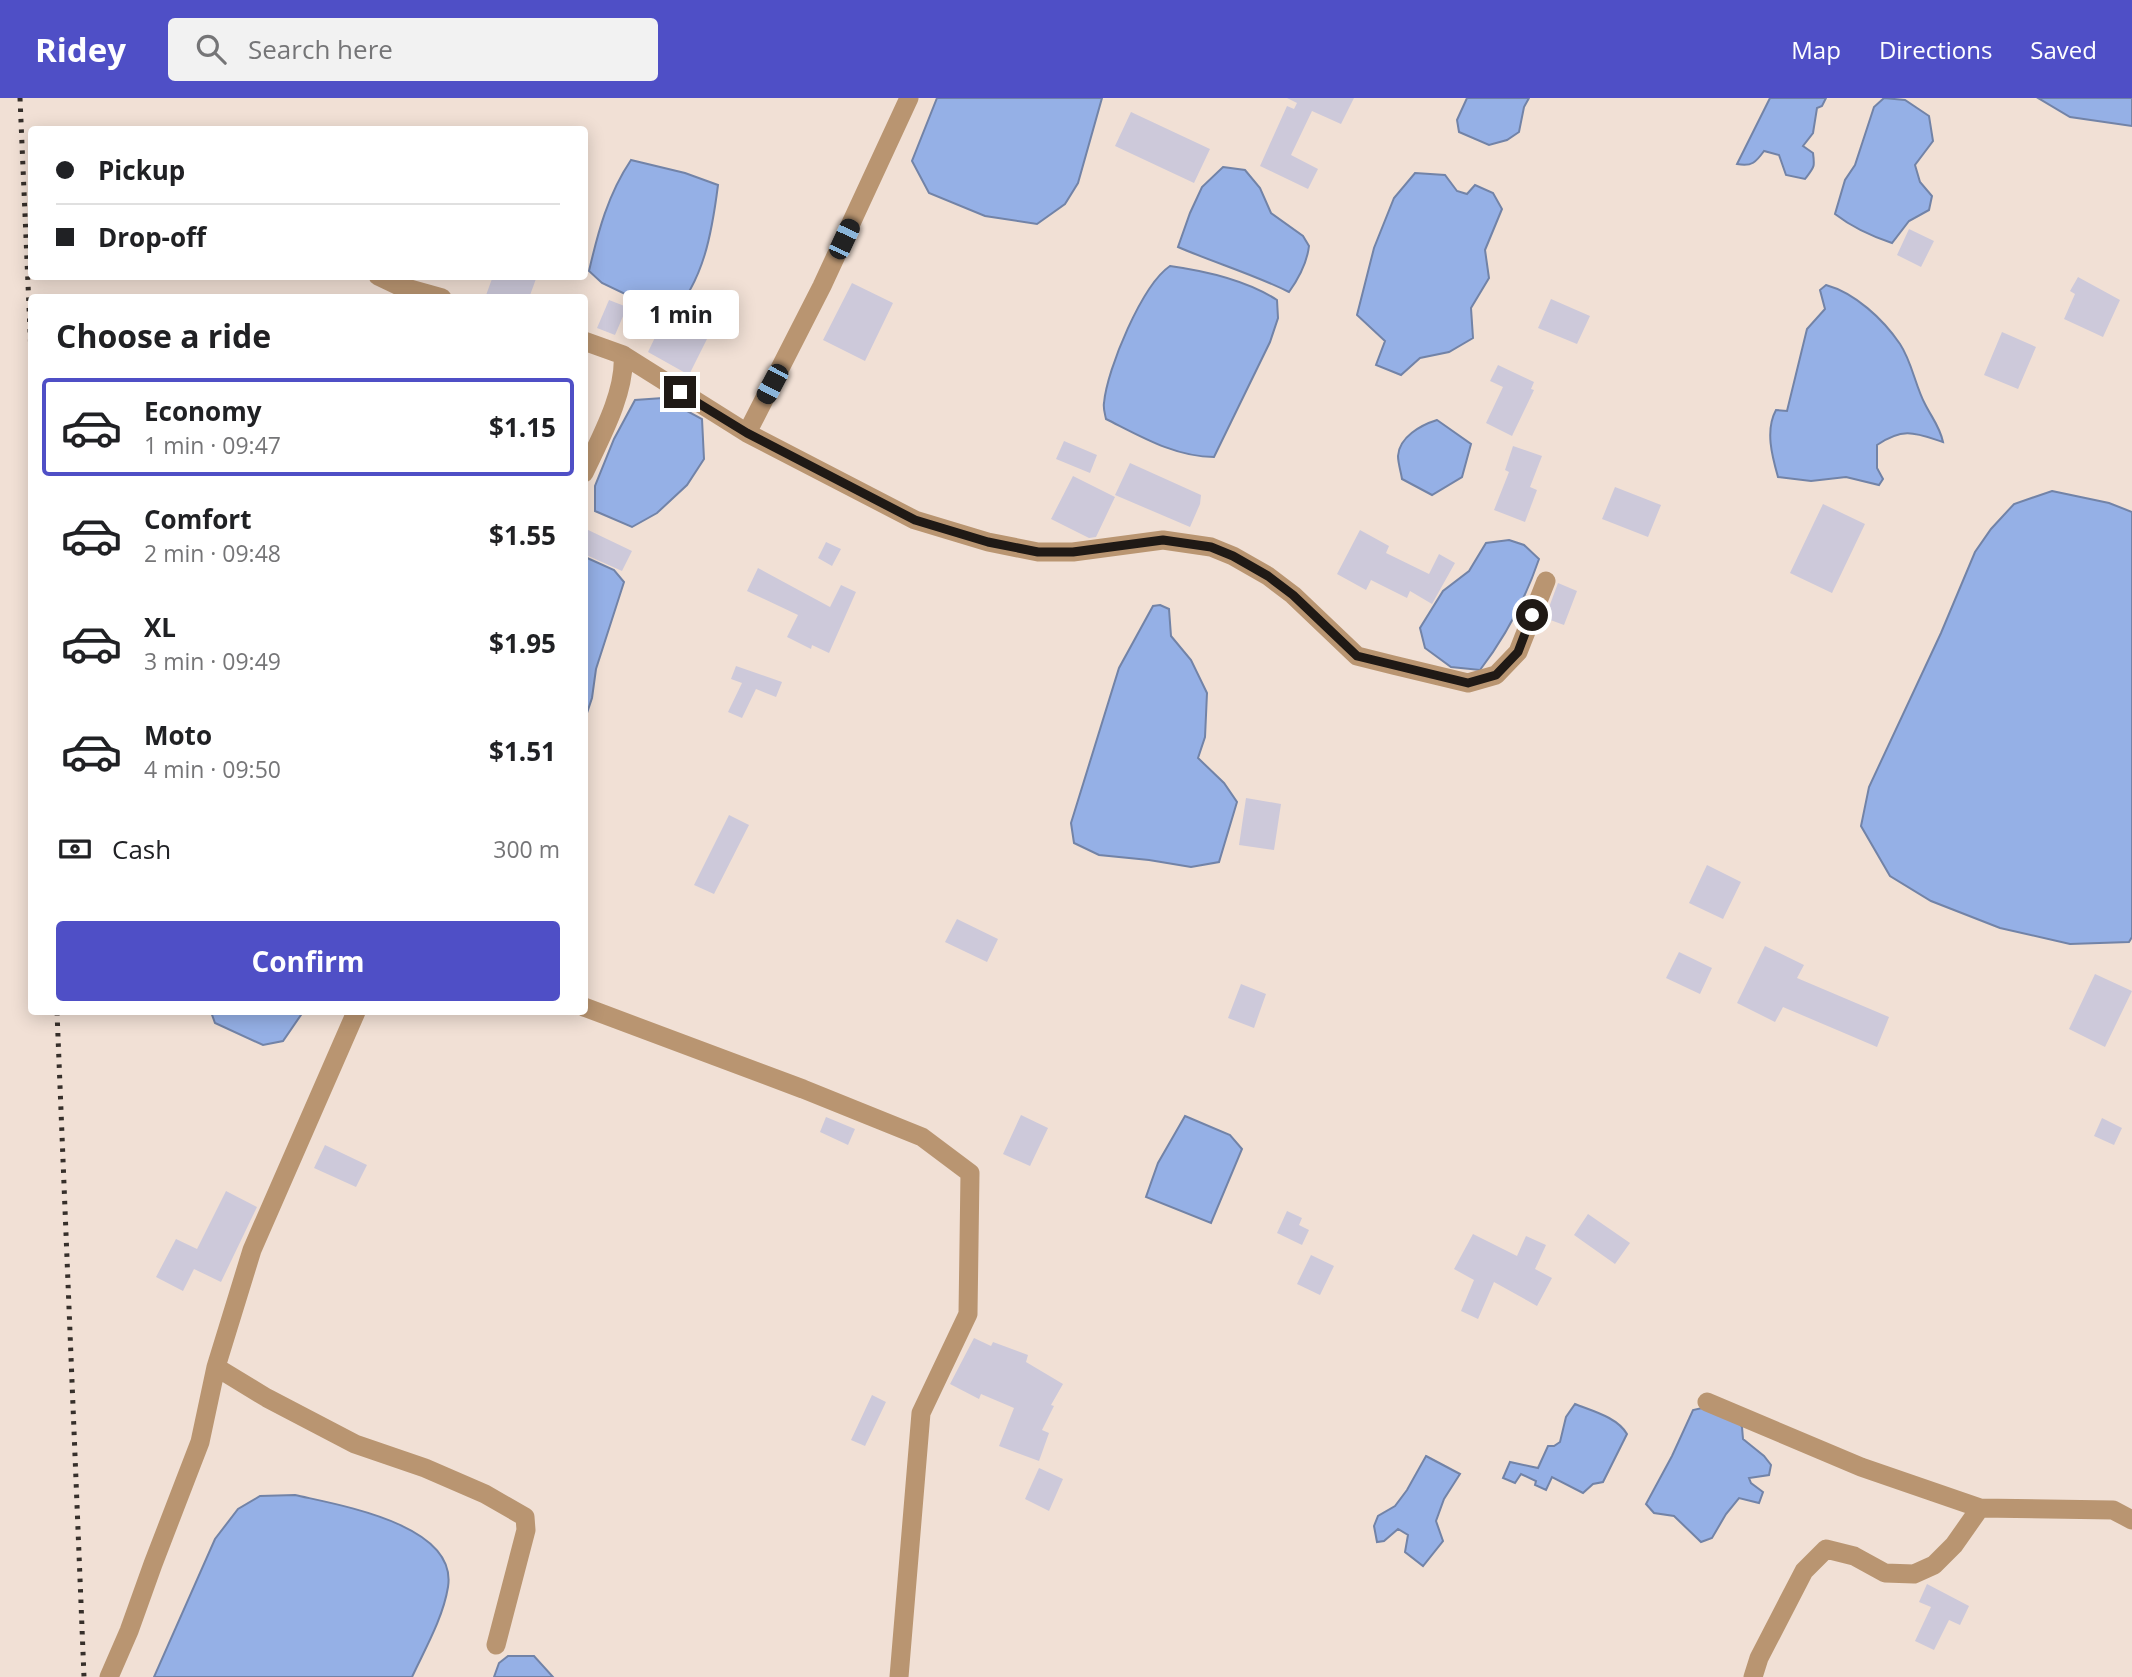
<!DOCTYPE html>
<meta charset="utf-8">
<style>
:root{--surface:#fff;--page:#f2f2f2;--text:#202124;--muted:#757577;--line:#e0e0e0;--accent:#4f4fc6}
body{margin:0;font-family:"Open Sans",sans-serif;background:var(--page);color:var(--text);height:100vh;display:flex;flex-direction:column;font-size:26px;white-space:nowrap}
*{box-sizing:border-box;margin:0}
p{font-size:23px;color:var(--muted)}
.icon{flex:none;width:38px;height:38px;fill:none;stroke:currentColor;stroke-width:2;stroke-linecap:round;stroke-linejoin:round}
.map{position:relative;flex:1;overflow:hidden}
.drawer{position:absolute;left:28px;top:196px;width:560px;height:721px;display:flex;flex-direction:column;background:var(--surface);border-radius:7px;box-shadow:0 4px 18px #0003}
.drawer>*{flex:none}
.top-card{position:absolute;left:28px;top:28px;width:560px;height:154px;border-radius:7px;box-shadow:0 4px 18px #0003;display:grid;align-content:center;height:154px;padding:0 28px;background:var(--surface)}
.end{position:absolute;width:32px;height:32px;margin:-16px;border:9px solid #1f1915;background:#fff;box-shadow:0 0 0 4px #fff}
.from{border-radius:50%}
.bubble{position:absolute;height:49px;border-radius:7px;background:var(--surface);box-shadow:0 4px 18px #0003;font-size:23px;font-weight:700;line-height:49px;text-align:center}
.car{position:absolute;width:21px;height:42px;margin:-21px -10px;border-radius:9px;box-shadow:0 0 5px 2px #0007;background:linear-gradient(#222 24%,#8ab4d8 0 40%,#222 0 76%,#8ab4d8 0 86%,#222 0)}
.top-card b{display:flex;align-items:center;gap:24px;height:66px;font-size:26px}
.top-card b+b{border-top:2px solid var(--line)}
.top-card i{width:18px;height:18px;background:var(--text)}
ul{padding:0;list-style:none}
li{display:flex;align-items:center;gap:21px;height:98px;margin:0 14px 10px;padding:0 14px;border:4px solid transparent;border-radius:7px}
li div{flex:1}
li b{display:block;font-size:26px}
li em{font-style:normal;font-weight:700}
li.active{border-color:var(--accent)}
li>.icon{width:63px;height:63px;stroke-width:1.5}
h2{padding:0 28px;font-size:32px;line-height:84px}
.pay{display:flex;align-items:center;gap:18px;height:77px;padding:0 28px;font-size:26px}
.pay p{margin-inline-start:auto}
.cta{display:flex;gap:14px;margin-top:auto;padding:14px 28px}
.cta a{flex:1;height:80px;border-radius:7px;background:var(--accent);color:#fff;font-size:28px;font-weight:700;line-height:80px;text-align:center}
header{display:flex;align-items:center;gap:42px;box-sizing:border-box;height:98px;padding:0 35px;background:var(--accent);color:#fff}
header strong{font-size:33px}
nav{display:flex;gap:38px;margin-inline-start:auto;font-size:24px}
.search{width:490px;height:63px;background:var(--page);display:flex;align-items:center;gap:18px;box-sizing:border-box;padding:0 24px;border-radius:7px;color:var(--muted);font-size:26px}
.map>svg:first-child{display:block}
</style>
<header>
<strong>Ridey</strong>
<div class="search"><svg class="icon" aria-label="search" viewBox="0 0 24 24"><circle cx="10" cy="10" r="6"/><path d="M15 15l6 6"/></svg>Search here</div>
<nav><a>Map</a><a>Directions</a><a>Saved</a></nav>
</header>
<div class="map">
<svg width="2132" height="1579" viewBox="0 0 2132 1579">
<rect width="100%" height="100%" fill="#f1e0d5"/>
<!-- water -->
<path fill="#95b0e6" stroke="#7283a7" stroke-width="2" d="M937,0h165l-24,85 -13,21 -28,20 -52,-8 -56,-23 -17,-32z
M1467,0h62l-5,9 -5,25 -12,8 -18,5 -30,-13 -2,-12z
M1770,0h56l-4,8 -5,2 -4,25 -10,13 10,7c2,15 1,14 -8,26l-19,-4 -7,-20 -15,-4c-8,11 -12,16 -27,13z
M1884,0l21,2 24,16 4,25 -18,24 5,17 12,14 -3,14 -20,11 -17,22c-21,-7 -39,-15 -57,-29l10,-34 10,-15 19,-58z
M2038,0h94v28l-62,-9z
M631,62l54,13 33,12c-6,47 -14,96 -47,131l-69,-33 -13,-12c9,-39 19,-77 42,-111z
M1223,69l22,3 15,18 11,25 32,23 6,10c-2,17 -10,32 -20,46 -36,-18 -74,-29 -111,-45l12,-34 12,-26z
M1415,75l30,2 12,16 10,3 8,-9 18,8 9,16 -17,41 4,28 -18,30 2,30 -24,14 -29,6 -19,17 -25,-10 9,-24 -28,-26 17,-67 20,-50z
M1170,168c36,5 76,14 107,34l1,18 -8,24 -56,115c-39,0 -74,-21 -108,-38 -1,-5 -3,-11 -2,-16 3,-34 38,-118 66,-137z
M1826,187c29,8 57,34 74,59 12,18 15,41 25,60 7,14 15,23 18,38 -28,-9 -39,-15 -66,3v23l6,11 -4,6 -33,-8 -35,4 -33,-4c-6,-21 -13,-47 -2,-67l11,1 20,-82 18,-20 -5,-19z
M663,300l39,21 2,40 -17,26 -30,28 -25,14 -37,-16v-25l19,-47 21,-39z
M1437,322l34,24 -9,33 -30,18 -30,-16c-1,-7 -4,-16 -4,-23 1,-19 23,-31 39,-36z
M2052,393l57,12 23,9v425l-3,5 -59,2 -70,-16 -69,-27 -41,-25 -29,-50 8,-39 72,-154 34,-81 16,-23 23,-25z
M1509,442l15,5 15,14c-14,41 -33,77 -59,111l-29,-3 -26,-19 -5,-20 23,-37 26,-20 17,-28z
M585,459l29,13 10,12 -28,87 -4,29 -7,21z
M1160,507l9,4 2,27 20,24 16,33 -2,44 -7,21 26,25 13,19 -18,60 -28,5 -42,-7 -50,-5 -25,-12 -3,-20 48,-155 34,-62z
M211,914h92l-20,29 -20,4 -48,-22z
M1185,1018l45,19 12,14 -31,74 -65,-26 12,-34z
M1575,1306c17,7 42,13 52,30l-24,48 -10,2 -10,9 -31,-16 -6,13 -11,-5 1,-4 -15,-7 -6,9 -12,-5 7,-16 28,6 10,-22h6l6,-4 6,-25z
M1702,1310l35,10 5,9 1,12 21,17 7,9 -2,10 -20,3 2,5 12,9 -4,11 -20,-5 -13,16 -14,24 -11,4 -27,-26 -20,-3 -8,-9 26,-48 21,-46z
M1426,1358l34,18 -16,25 -8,22 7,20 -20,25 -18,-14 3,-17 -10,-6 -14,12 -7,1 -3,-16 4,-10 17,-10 12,-16z
M295,1397c43,10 163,29 153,92 -5,31 -23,62 -36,90h-258l61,-138 23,-30 22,-13z
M508,1558h26l19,21h-59l5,-14z"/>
<!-- building -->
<path fill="#cdc9da" d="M1287,0h67l-13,26 -29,-13 -21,44 27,14 -10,20 -48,-23 27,-60 7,3 3,-6z
M1131,14l79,37 -16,34 -79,-37z
M1909,131l25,12 -13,26 -24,-12z
M493,178h44l-8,22h-44z
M2078,179l42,23 -17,37 -39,-18 11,-25 -5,-3z
M852,185l41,20 -28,58 -42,-21z
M1551,201l39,17 -13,28 -39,-16z
M609,202l18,7 -12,28 -18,-7z
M694,211l22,12 -27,54 -41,-23 12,-25 19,9z
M2002,234l34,15 -18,42 -34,-14z
M1498,267l36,17 -3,7 3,1 -22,46 -26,-13 17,-36 -13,-6z
M1064,343l33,14 -7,18 -34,-14z
M1513,348l29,10 -12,31 7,3 -12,32 -31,-12 15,-38 -4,-2z
M1130,365l71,32 -1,9 -10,23 -75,-32z
M1073,378l42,21 -19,40 -7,1 -38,-19z
M1615,389l46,18 -13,32 -46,-18z
M1823,406l42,20 -33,69 -42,-20z
M584,430l48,23 -10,20 -38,-17z
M1360,432l29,16 -3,7 43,21 10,-20 16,9 -23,41 -22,-13 -3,7 -36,-18 -5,10 -29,-16z
M826,444l15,7 -9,17 -14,-8z
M758,470l72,39 11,-22 15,7 -27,61 -17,-8 -1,4 -24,-12 11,-22 -51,-24z
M1558,485l19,8 -13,34 -19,-7z
M736,568l46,16 -6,15 -20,-8 -14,29 -14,-6 14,-29 -11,-4z
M1246,700l35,6 -7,46 -35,-5z
M729,717l20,10 -35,69 -20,-9z
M1707,767l34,17 -18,37 -34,-16z
M957,821l41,20 -11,23 -42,-20z
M1765,848l39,19 -7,13 92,39 -12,30 -94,-40 -8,15 -38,-19z
M1679,854l33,16 -12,26 -34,-16z
M2095,876l37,17 -27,56 -36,-18z
M1241,886l25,10 -12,34 -26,-10z
M1021,1017l27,13 -18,38 -27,-12z
M826,1019l29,12 -7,16 -28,-13z
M2102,1020l20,10 -8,17 -20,-9z
M325,1047l42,20 -11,22 -42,-19z
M226,1093l31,16 -36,75 -27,-13 -11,22 -27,-14 20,-38 21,10z
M1287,1113l15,7 -3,7 10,5 -7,15 -25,-12z
M1588,1116l42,29 -15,21 -41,-29z
M1473,1136l44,22 9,-20 20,9 -11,24 17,9 -15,28 -43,-24 -16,37 -17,-8 13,-31 -20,-11z
M1311,1157l23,11 -14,29 -23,-11z
M974,1240l17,8 2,-4 35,13 -2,7 37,22 -12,21 3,1 -12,24 7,3 -10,28 -40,-15 15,-38 -33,-14 -2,5 -29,-15z
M872,1297l14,7 -21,44 -14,-6z
M1039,1370l24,11 -14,32 -24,-12z
M1927,1486l42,22 -9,19 -11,-5 -15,30 -19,-9 16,-34 -12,-5z"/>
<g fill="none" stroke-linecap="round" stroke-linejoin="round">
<!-- minor -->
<path stroke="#b99571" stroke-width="19" d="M378,178l21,10 43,12
M584,243l39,14c3,37 -23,84 -39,118
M623,257l124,78 168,87 73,22 50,10h35l90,-12 48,7 22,9 35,20 25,19 64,61 36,9 75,18 28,-8 22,-23 28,-71
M747,335l75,-147 87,-188
M584,909l219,82 119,48 48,36 -2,141 -47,99 -22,264
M216,1269l51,31 88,46 70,24 60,26 40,23 1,13 -30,115
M1707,1304l154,65 119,41 133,2 19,10
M109,1579l20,-46 24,-67 47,-122 16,-75 36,-117 104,-238
M1753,1579l6,-19 45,-87 22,-22 28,7 31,17 29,1 20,-9 20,-20 26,-37"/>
<!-- rail -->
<path stroke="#362f2a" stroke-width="5" stroke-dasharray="3.5 7" stroke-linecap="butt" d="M20,0l12,279
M57,914l27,665"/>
</g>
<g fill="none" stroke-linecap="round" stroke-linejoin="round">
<!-- route -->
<path stroke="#1f1915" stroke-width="9" d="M680,294l67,41 168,87 73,22 50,10h35l90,-12 48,7 22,9 35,20 25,19 64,61 111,27 28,-8 22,-23 14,-37"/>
</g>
</svg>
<i class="end from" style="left:1532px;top:517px"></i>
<i class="end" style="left:680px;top:294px"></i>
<div class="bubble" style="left:623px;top:192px;width:116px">1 min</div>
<i class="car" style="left:844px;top:141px;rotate:25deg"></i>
<i class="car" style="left:772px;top:286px;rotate:208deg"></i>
<div class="top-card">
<b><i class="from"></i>Pickup</b>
<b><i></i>Drop-off</b>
</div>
<section class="drawer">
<h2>Choose a ride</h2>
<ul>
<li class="active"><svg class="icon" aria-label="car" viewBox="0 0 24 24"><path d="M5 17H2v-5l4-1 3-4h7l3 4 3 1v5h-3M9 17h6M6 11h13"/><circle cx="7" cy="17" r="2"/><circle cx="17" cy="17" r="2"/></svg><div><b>Economy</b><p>1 min · 09:47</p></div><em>$1.15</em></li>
<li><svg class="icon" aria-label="car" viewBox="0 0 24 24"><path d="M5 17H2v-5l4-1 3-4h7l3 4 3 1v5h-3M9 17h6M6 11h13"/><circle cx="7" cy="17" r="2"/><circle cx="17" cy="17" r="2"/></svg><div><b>Comfort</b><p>2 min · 09:48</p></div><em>$1.55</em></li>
<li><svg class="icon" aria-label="car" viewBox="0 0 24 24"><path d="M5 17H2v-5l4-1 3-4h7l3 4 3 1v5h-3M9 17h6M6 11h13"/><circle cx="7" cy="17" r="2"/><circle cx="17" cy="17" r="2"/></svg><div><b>XL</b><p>3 min · 09:49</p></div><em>$1.95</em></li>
<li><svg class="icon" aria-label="car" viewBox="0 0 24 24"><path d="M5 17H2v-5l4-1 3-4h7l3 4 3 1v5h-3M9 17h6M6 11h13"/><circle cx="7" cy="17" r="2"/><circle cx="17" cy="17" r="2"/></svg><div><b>Moto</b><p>4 min · 09:50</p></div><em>$1.51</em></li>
</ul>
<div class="pay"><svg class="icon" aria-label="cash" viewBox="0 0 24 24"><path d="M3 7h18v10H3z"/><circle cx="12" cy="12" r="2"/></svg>Cash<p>300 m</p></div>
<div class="cta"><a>Confirm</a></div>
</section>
</div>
